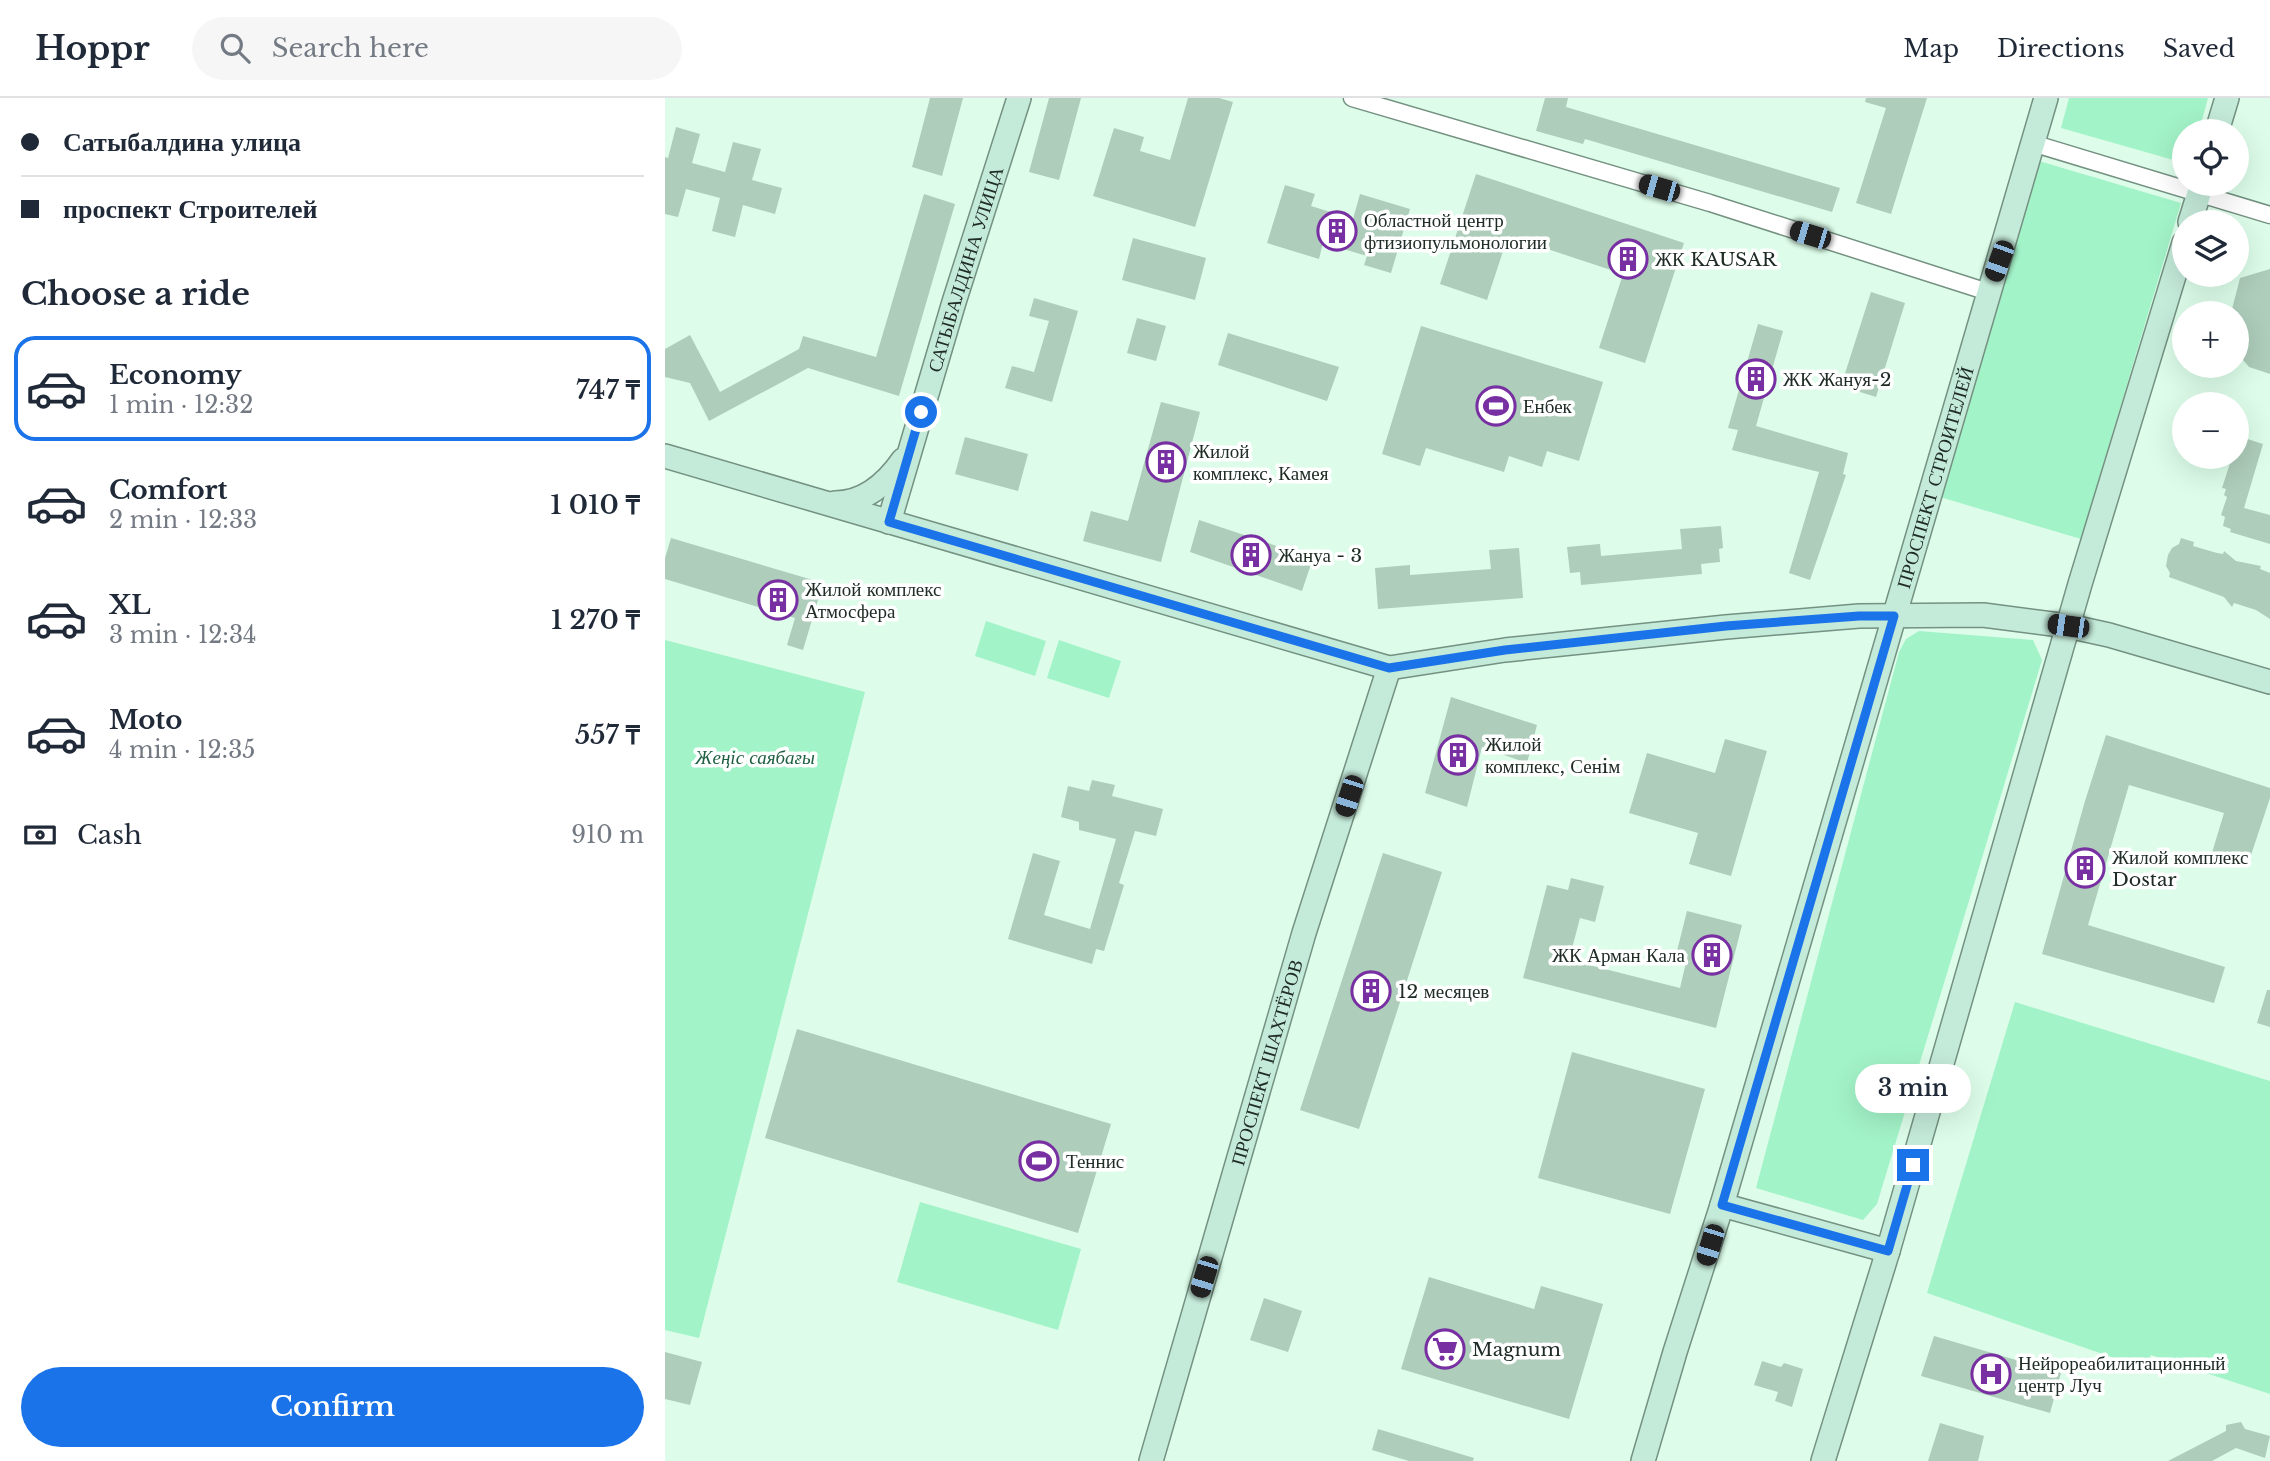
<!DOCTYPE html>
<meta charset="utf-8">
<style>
:root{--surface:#fff;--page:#f6f6f7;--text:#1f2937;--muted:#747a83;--line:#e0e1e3;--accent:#1a73e8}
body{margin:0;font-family:"Libre Baskerville",serif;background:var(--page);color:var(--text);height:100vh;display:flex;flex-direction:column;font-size:26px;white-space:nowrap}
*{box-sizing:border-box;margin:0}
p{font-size:23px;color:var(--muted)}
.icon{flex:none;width:38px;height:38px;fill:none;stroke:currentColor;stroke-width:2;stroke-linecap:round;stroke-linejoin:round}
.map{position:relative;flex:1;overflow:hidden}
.panel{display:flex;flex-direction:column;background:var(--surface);width:665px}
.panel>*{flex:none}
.banner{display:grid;align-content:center;height:154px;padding:0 21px;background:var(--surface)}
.controls{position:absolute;left:1507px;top:21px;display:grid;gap:14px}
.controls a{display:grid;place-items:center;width:77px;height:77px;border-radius:50%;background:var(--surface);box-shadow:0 7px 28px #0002;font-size:35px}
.end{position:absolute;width:32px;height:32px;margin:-16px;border:9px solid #1a73e8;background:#fff;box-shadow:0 0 0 4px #fff}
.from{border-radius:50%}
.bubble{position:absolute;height:49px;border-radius:24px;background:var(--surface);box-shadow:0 7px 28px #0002;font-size:23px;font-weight:600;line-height:49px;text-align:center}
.car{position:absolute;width:21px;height:42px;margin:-21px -10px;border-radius:9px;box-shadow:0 0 5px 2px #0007;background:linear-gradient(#222 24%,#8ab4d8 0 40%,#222 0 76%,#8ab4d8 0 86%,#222 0)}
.banner b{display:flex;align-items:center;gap:24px;height:66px;font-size:26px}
.banner b+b{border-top:2px solid var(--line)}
.banner i{width:18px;height:18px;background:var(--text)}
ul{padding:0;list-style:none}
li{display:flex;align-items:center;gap:21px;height:105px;margin:0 14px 10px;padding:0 7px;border:4px solid transparent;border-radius:21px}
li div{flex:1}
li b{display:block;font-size:26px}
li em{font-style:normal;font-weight:600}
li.on{border-color:var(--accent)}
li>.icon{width:63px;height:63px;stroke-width:1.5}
h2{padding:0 21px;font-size:32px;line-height:84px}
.pay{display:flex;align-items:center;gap:18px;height:77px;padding:0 21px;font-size:26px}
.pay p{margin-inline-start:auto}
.button{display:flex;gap:14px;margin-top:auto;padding:14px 21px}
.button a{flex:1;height:80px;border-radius:42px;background:var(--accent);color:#fff;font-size:28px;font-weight:600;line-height:80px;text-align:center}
header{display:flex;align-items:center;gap:42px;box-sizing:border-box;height:98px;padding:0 35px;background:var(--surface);border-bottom:2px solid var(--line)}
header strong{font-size:33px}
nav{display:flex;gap:38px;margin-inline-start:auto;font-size:24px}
.search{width:490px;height:63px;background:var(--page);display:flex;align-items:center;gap:18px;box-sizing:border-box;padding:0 24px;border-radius:38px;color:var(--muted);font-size:26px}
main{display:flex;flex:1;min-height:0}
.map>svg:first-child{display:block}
</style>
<header>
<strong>Hoppr</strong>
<div class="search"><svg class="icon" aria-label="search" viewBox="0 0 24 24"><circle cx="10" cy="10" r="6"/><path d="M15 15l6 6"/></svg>Search here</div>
<nav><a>Map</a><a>Directions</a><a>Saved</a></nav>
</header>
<main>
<section class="panel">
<div class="banner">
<b><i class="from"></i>Сатыбалдина улица</b>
<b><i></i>проспект Строителей</b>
</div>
<h2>Choose a ride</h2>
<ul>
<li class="on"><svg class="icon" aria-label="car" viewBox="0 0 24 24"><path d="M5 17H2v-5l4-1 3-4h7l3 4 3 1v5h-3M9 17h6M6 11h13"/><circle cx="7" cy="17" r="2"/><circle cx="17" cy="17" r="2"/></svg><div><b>Economy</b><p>1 min · 12:32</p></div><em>747 ₸</em></li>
<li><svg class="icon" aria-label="car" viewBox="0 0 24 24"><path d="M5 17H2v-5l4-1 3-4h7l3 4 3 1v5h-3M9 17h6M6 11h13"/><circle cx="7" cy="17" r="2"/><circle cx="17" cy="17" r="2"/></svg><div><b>Comfort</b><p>2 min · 12:33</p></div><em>1 010 ₸</em></li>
<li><svg class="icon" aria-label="car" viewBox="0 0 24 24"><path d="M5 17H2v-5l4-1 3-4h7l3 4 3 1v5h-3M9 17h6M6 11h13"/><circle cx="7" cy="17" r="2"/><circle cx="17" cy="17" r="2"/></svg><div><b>XL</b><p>3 min · 12:34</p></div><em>1 270 ₸</em></li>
<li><svg class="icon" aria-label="car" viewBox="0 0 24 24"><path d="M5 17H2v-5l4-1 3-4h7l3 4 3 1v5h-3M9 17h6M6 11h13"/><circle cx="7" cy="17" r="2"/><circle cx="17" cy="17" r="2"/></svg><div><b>Moto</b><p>4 min · 12:35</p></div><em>557 ₸</em></li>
</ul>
<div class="pay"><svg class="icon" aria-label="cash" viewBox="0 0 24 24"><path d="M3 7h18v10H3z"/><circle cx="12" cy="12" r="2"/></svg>Cash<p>910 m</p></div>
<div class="button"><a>Confirm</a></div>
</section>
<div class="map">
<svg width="1605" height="1363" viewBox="0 0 1605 1363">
<rect width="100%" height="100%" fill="#ddfdea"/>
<!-- green -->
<path fill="#a3f3c8" d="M1404,0h139l-9,33h-15v32l-123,-35z
M1374,63l142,42 -100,336 -141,-42z
M321,523l60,20 -11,35 -60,-20z
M1254,533l114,9 9,20 -165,544 -14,16 -107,-32 143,-536 7,-13z
M0,542l200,52 -166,646 -34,-8z
M394,542l62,21 -12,37 -62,-20z
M1350,904l255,79v313l-119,-39 -5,14 -219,-76z
M255,1104l161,47 -23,81 -161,-48z"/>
<!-- building -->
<path fill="#aecdbb" d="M265,0h33l-21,78 -30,-9z
M384,0h32l-22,82 -30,-8z
M523,0h31l14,4 -38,125 -102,-31 21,-68 30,9 -4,14 30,9z
M880,0h23l-2,9 274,81 -8,24 -247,-73 -2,5 -47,-13z
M1201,0h61l-36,116 -35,-11 30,-95 -21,-6z
M11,29l24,7 -8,29 33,9 8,-30 28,7 -9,31 30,8 -7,26 -32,-9 -8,32 -23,-6 8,-33 -34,-9 -8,28 -13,-3v-57l3,1z
M811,76l208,69 -39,120 -46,-15 24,-74 -115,-38 -21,64 -47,-16z
M620,87l30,9 -4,12 42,13 7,-25 50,15 -19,64 -27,-8 3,-9 -44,-13 -4,16 -52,-16z
M259,96l31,10 -56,192 -91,-28 -99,53 -19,-38 -25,-6v-28l25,-14 30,57 79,-43 4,-13 73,21z
M468,140l73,20 -11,42 -73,-20z
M1605,171v105l-21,-7 -12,-14v-40h-6l9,-35z
M1206,194l34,11 -29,94 -35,-11z
M369,200l44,13 -26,91 -47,-14 7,-22 22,6 15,-51 -20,-5z
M472,220l29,8 -10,35 -29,-8z
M1093,226l25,7 -27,95 92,27 -5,21 3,1 -36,105 -21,-7 30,-101 -87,-22 6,-20 -10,-2z
M756,228l182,56 -24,79 -32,-10 -5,16 -33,-11 -5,16 -78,-24 -6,18 -38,-12z
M563,235l111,34 -12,34 -109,-36z
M496,304l39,10 -39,150 -78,-21 8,-30 37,10z
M300,339l63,17 -10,37 -63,-17z
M1576,339l22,7 -19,64 26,7v29l-40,-12 1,-3 -8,-3 2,-9 -4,-2 6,-18 -3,-2 2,-6 -4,-1 10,-31h5v-12h2z
M534,422l114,38 -11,33 -112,-39z
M1056,428l2,22 -4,1 1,13 -19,2 1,10 -121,11 -1,-13 -10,1 -3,-26 33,-3 1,12 81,-7 -2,-20z
M6,440l152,45 -20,67 -16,-5 8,-27 -130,-39v-21z
M1516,440l13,4 -1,4 24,7 6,1 1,-3 12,10 25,5 -1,3 10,4v46l-14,-9 -22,-7 -2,4 -8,-10 -55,-20 1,-4 -4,-7 2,-11 4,-7 7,-4z
M854,450l4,50 -145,11 -3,-41 35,-3v10l81,-6 -2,-19z
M786,599l86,28 -10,38 -45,-16 -15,60 -42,-14z
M1441,637l164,53v10l-23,69 -36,-11 13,-43 -95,-28 -41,140 137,42 -11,36 -172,-49 43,-153z
M1060,641l42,12 -36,125 -42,-12 9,-31 -69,-20 18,-60 68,20z
M427,682l23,5 -3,11 51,13 -7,27 -21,-5 -16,52 5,2 -20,66 -8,-2 -4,15 -84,-25 25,-86 27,8 -16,54 46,14 26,-90 -37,-9v-8l-18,-5 7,-31 21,5z
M718,755l59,19 -83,257 -59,-19z
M906,780l33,8 -9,36 -15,-4 -11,42 111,28 8,-34 -11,-3 10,-40 55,14 -26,103 -193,-50 24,-93 21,5z
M1602,892h3v37l-13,-4z
M132,931l314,95 -33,109 -313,-95z
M907,954l133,37 -35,125 -132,-36z
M764,1179l105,32 7,-23 62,18 -34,115 -168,-50z
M599,1200l38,13 -14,41 -38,-12z
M1269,1238l127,37 -11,40 -129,-37z
M0,1254l37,10 -12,43 -25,-6z
M1097,1263l19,6 3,-4 19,6 -11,38 -17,-6 3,-9 -24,-7z
M1576,1324l4,7 25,7 -5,22 -29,-10 -24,13h-44l58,-30v-6z
M1275,1325l44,13 -6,25h-50z
M713,1331l96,29 -1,3h-64l-37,-11z"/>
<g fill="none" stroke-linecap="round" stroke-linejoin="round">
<!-- street casing -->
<g stroke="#749181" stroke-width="19">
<path id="street" d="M687,0l358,105 278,89
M1367,45l238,72"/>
</g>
<!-- secondary casing -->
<g stroke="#749181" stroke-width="26">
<g id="secondary">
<path d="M1552,33l10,-33"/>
<path d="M1525,124l12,-38"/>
<path d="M0,358l724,212 116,-18 221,-23 133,-11 124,-1 85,11 41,9 161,47"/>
<path d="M170,405c29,0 52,-20 68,-43"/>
<path id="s1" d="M224,424l65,-220 65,-204"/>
<path d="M1057,1107l166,46"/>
<path id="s2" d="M486,1363l153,-528 85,-265"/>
<path id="s3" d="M978,1363l32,-109 47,-147 324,-1107"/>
<path d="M1158,1363l65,-210 192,-667 104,-341"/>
</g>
</g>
<!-- street -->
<use href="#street" stroke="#fff" stroke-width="16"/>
<!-- secondary -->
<use href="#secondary" stroke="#c4ead9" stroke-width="23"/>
</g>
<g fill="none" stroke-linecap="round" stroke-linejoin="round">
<!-- route -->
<path stroke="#1a73e8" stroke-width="9" d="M256,314l-32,110 500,146 116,-18 221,-24 133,-10h35l-172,589 166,46 25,-86"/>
</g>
<!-- icons -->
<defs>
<g id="building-ring" transform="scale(2.0125)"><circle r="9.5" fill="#fff" stroke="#772fa1" stroke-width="1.5"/><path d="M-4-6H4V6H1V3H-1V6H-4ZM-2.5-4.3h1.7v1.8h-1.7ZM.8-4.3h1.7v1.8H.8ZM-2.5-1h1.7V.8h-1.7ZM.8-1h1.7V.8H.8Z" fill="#772fa1"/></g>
<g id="stadium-ring" transform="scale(2.0125)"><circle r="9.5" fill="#fff" stroke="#772fa1" stroke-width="1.5"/><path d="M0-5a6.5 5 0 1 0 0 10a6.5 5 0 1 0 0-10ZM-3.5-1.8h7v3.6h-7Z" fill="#772fa1"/></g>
<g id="supermarket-ring" transform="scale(2.0125)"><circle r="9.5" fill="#fff" stroke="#772fa1" stroke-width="1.5"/><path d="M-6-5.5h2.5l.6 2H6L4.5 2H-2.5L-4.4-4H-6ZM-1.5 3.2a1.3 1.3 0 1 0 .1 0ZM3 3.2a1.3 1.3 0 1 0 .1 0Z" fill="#772fa1"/></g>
<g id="hospital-ring" transform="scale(2.0125)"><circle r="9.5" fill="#fff" stroke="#772fa1" stroke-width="1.5"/><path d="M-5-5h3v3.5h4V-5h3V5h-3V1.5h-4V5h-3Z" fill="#772fa1"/></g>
</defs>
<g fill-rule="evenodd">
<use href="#building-ring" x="672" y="133"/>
<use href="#building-ring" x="963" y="161"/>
<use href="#building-ring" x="1091" y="281"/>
<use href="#stadium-ring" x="831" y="308"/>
<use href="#building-ring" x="501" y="364"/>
<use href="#building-ring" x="586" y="457"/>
<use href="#building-ring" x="113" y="502"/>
<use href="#building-ring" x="793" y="657"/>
<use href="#building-ring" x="1420" y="770"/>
<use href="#building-ring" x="1047" y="857"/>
<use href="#building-ring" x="706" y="893"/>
<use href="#stadium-ring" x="374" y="1063"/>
<use href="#supermarket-ring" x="780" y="1251"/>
<use href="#hospital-ring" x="1326" y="1276"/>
</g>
<g text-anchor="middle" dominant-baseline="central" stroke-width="7" stroke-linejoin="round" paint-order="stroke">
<!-- poi labels -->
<g font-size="19" fill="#202c26" stroke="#fff" text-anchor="start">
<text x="699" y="122">Областной центр<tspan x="699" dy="22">фтизиопульмонологии</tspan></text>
<text x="990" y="161">ЖК KAUSAR</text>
<text x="1118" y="281">ЖК Жануя-2</text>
<text x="858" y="308">Енбек</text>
<text x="528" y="353">Жилой<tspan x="528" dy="22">комплекс, Камея</tspan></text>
<text x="613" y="457">Жануа - 3</text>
<text x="140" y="491">Жилой комплекс<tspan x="140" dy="22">Атмосфера</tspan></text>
<text x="820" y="646">Жилой<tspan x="820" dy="22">комплекс, Сенiм</tspan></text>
<text x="1447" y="759">Жилой комплекс<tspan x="1447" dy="22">Dostar</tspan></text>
<text x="1020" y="857" text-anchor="end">ЖК Арман Кала</text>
<text x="733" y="893">12 месяцев</text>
<text x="401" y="1063">Теннис</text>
<text x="807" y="1251">Magnum</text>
<text x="1353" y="1265">Нейрореабилитационный<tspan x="1353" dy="22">центр Луч</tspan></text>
</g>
<!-- street labels -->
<g font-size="19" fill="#202c26" stroke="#fff">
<text stroke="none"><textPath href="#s1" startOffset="264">САТЫБАЛДИНА УЛИЦА</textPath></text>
<text stroke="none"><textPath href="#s3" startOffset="1026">ПРОСПЕКТ СТРОИТЕЛЕЙ</textPath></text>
<text stroke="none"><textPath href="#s2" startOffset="415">ПРОСПЕКТ ШАХТЁРОВ</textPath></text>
</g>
<!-- park labels -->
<g font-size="19" font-style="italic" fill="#1e5e41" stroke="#fff">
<text x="90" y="659">Жеңіс саябағы</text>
</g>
</g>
</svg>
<div class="controls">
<a><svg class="icon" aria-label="locate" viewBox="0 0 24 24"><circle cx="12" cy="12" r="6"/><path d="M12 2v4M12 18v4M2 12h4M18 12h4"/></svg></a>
<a><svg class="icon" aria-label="layers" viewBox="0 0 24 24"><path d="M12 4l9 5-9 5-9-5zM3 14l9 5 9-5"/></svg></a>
<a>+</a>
<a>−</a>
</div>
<i class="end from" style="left:256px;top:314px"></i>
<i class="end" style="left:1248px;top:1067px"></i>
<div class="bubble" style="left:1190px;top:966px;width:116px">3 min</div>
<i class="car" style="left:994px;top:90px;rotate:286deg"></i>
<i class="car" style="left:1145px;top:137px;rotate:287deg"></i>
<i class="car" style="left:1334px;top:163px;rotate:200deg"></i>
<i class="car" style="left:1403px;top:528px;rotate:278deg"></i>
<i class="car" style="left:684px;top:698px;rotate:198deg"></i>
<i class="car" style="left:1045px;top:1147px;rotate:197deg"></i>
<i class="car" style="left:539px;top:1179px;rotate:197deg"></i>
</div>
</main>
